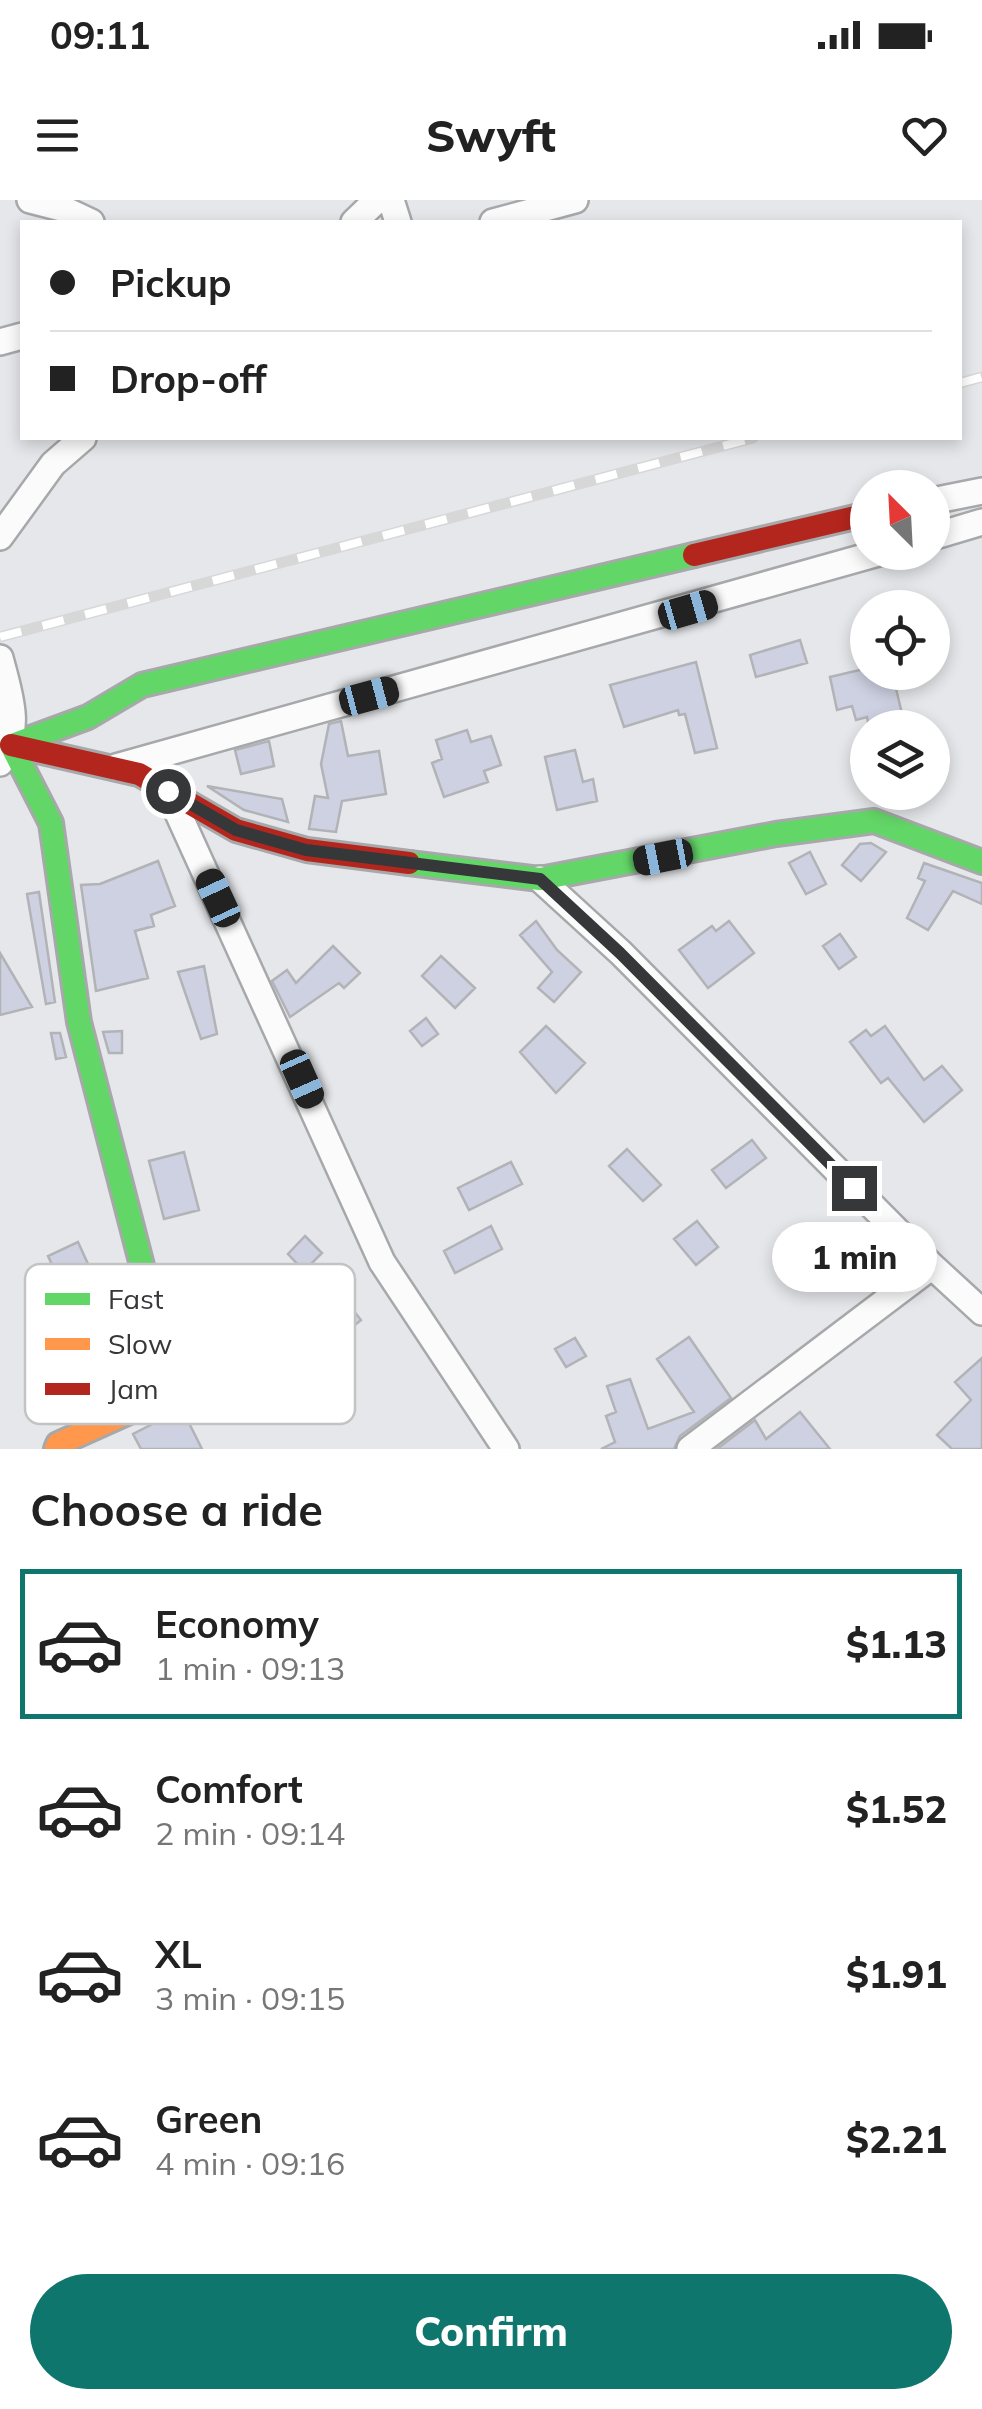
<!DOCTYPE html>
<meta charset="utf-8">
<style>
:root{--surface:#fff;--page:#f6f6f6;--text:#222;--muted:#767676;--line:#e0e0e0;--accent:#0f766e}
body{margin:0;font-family:Mulish,sans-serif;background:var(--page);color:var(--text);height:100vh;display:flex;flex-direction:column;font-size:38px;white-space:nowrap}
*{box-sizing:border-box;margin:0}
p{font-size:32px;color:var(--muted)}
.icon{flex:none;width:55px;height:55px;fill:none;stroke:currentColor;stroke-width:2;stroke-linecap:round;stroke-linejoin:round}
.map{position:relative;height:1249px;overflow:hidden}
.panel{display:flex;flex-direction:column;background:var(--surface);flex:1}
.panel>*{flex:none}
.banner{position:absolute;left:20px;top:20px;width:942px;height:220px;border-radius:0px;box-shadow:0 5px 15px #0003;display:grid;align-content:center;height:220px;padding:0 30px;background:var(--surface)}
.needle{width:65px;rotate:336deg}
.buttons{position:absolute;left:850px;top:270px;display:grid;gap:20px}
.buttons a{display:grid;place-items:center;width:100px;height:100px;border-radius:50%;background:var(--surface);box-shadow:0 5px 15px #0003;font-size:50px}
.end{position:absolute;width:45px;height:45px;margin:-22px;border:12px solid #363739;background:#fff;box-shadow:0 0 0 5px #fff}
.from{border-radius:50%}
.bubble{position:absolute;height:70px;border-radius:35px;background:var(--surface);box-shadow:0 5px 15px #0003;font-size:32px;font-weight:800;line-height:70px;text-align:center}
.car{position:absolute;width:30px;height:60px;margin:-30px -15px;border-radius:12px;box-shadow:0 0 8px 2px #0007;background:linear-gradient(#222 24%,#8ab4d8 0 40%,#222 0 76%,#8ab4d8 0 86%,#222 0)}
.banner b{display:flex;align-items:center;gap:35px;height:95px;font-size:38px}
.banner b+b{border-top:2px solid var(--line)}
.banner i{width:25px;height:25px;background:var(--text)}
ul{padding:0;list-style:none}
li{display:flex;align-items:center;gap:30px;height:150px;margin:0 20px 15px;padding:0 10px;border:5px solid transparent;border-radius:0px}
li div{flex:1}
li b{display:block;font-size:38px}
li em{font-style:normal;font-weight:800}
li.selected{border-color:var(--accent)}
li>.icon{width:90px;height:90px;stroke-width:1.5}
h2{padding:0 30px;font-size:45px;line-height:120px}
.action{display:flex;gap:20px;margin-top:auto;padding:20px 30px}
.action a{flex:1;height:115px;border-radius:60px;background:var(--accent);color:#fff;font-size:40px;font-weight:800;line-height:115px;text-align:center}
.status{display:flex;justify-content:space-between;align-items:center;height:70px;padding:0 50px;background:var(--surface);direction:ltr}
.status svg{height:28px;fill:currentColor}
header{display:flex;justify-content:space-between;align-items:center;height:130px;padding:0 30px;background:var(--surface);font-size:45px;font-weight:800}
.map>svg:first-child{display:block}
</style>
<div class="status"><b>09:11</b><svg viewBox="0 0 49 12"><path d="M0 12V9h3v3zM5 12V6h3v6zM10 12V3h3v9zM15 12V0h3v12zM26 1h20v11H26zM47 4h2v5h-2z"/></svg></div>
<header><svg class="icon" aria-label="menu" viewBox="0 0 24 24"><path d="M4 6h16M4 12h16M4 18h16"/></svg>Swyft<svg class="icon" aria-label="heart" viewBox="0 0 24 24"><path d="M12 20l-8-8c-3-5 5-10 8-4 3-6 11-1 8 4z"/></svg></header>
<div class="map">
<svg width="982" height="1249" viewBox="0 0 982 1249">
<rect width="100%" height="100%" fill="#e5e7ea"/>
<!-- building -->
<path fill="#cdd1e1" stroke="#b2b3b6" stroke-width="2.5" d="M800,440l7,23 -51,14 -6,-22z
M696,462l21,86 -22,5 -10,-39 -6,1 -1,-5 -54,17 -14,-42z
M868,468v4h24l12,50 -35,6 -2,-11 -11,3 -4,-14 -15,4 -7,-33z
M341,521l7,35 31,-5 7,43 -44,7 -6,31 -27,-3 6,-33 13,2 -7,-34 8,-40z
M467,530l4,12 20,-6 10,29 -17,6 4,11 -44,15 -12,-34 10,-4 -6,-19z
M269,541l5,25 -33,8 -6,-24z
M575,550l8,32 10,-3 4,22 -40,9 -12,-53z
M207,586l75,13 6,23 -44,-12z
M871,643l15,9 -25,29 -19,-16 18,-21z
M810,652l16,32 -20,10 -17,-31z
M158,661l17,45 -24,9 3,11 -19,5 13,47 -52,13 -15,-106 19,-1z
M924,663l58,20v21l-29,-13 -25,39 -21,-12 18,-37 -7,-3z
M39,692l16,110 -9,2 -19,-110z
M536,721l21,29 24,22 -27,30 -16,-14 14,-16 -32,-37z
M729,721l25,32 -46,35 -29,-38 33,-24 4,5z
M840,734l16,23 -17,12 -16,-23z
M333,746l27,27 -16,15 -5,-5 -49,34 -18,-36 15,-11 9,13z
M0,753l32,54 -32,8z
M441,756l34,32 -20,20 -33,-32z
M204,766l13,68 -16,5 -23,-67z
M426,818l12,16 -16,12 -12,-15z
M546,826l39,37 -29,30 -36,-41z
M885,826l39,54 18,-14 20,24 -38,32 -36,-44 -7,5 -31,-41 16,-12 5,6z
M122,831v22h-13l-6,-21z
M51,833h9l6,24 -10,2z
M752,940l14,18 -40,30 -14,-18z
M627,949l34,36 -18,16 -34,-35z
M184,952l15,58 -35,9 -15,-58z
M511,962l11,22 -53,26 -11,-22z
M697,1021l21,26 -22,18 -22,-26z
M491,1026l11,23 -47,24 -11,-22z
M305,1036l17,17 -18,18 -16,-17z
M78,1042l41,90 7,-3 17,38 -27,12 -19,-44 -10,5 -39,-84z
M329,1080l32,40 -22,18 -23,-27 5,-4 -10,-12z
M689,1137l42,61 -51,38 -6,13h-73l14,-7 -9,-26 10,-4 -9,-26 23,-7 18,50 46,-17 -37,-53z
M575,1138l11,18 -20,11 -11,-18z
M982,1158v91h-30l-15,-14 34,-35 -16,-18z
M182,1209l20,40h-61l-8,-15z
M800,1212l30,37h-113l38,-29 11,19z"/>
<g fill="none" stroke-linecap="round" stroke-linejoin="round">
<!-- street casing -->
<g stroke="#a7a8aa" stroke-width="30">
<path id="street" d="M30,0l31,8 30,14
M391,0l7,22
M354,22l23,-22
M493,22l82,-22
M0,142l22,-6
M932,301l50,-10
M0,337l53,-73 30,-26
M932,337l50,-15
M0,458c10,38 22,70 0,105
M116,567l766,-215
M168,591l214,471 124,187
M540,679l81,74 311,313
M690,1249l242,-183 50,46"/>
</g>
<!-- fast casing -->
<g stroke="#a7a8aa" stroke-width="28">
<path id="fast" d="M11,545l40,78 28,199 67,259 20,52
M12,545l76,-28 54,-32 552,-130
M409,663l131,16 236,-45 98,-13 108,41"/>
</g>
<!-- slow casing -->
<g stroke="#a7a8aa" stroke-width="28">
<path id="slow" d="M56,1249l2,-5 98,-44 16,-51 -6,-16"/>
</g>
<!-- jam casing -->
<g stroke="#a7a8aa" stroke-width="28">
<path id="jam" d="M694,355l174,-41
M11,545l128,29 97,56 71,20 102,13"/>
</g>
<!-- street -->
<use href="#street" stroke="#fbfbfc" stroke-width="25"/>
<!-- fast -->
<use href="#fast" stroke="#63d668" stroke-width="22"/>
<!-- slow -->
<use href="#slow" stroke="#ff974d" stroke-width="22"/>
<!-- jam -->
<use href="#jam" stroke="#b3261e" stroke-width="22"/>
<!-- rail casing -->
<g stroke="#d7d7d7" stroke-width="11">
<path id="rail" d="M960,183l22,-6
M0,437l753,-199"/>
</g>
<!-- rail -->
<use href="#rail" stroke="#fff" stroke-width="8" stroke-dasharray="22" stroke-linecap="butt"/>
</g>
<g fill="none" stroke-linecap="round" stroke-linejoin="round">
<!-- route -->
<path stroke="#363739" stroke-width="12" d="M168,591l68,39 70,20 234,29 80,74 234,235"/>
</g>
<!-- legend -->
<rect x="25" y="1064" width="330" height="160" rx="15" fill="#fff" stroke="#c3c3c4" stroke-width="2.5"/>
<rect x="45" y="1093" width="45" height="12" fill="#63d668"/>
<rect x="45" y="1138" width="45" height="12" fill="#ff974d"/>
<rect x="45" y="1183" width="45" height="12" fill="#b3261e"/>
<g font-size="28" fill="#363739">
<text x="108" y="1109">Fast</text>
<text x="108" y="1154">Slow</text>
<text x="108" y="1199">Jam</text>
</g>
</svg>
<div class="buttons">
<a><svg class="needle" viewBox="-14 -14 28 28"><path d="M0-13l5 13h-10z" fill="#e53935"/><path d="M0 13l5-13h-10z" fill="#767676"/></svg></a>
<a><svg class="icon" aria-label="locate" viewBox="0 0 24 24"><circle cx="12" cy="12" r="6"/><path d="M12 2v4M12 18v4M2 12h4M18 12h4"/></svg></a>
<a><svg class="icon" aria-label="layers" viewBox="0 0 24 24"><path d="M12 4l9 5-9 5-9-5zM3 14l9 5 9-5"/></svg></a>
</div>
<i class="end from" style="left:168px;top:591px"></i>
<i class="end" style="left:854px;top:988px"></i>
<div class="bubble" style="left:772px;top:1022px;width:165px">1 min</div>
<i class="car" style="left:688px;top:410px;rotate:74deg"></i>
<i class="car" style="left:369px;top:496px;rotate:75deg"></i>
<i class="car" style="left:663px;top:657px;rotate:259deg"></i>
<i class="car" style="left:218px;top:698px;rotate:335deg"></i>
<i class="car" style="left:302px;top:879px;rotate:156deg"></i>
<div class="banner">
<b><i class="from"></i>Pickup</b>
<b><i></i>Drop-off</b>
</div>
</div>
<section class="panel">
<h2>Choose a ride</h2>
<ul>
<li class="selected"><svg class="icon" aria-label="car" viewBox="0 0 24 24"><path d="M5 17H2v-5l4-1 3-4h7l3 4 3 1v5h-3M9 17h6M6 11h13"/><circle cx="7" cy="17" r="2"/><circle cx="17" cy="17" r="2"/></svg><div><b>Economy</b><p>1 min · 09:13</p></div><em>$1.13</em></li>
<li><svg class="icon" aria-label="car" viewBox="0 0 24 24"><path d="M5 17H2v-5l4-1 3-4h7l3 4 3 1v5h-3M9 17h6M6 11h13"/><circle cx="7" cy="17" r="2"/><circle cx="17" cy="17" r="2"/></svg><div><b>Comfort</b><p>2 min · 09:14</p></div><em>$1.52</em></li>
<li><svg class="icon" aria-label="car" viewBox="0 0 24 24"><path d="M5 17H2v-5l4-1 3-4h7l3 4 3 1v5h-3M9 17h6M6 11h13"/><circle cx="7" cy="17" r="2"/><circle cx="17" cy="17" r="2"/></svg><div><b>XL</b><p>3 min · 09:15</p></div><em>$1.91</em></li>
<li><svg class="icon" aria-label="car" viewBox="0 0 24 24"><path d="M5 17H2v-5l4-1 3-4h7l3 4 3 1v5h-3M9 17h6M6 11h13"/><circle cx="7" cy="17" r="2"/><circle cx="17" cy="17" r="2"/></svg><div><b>Green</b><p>4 min · 09:16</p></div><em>$2.21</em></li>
</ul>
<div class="action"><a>Confirm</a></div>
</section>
